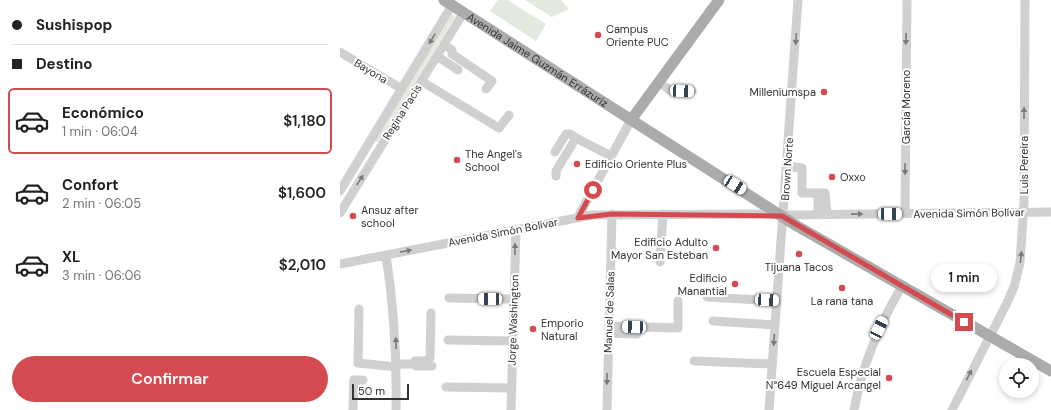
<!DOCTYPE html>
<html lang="es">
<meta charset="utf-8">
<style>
:root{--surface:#fff;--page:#f2f2f2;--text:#222;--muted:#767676;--line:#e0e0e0;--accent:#d44a50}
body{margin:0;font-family:"DM Sans",sans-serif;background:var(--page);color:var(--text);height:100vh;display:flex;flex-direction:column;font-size:15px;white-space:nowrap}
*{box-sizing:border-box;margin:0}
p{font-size:13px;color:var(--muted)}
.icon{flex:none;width:22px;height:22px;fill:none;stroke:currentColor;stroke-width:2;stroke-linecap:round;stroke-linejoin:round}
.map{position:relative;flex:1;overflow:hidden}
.side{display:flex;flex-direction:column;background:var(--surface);width:340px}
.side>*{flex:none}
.hud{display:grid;align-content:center;height:88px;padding:0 12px;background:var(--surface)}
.tools{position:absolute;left:659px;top:358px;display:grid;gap:8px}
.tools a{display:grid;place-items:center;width:40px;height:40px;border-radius:50%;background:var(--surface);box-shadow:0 2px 6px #0003;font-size:20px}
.scale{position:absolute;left:12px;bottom:10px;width:57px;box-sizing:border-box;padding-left:4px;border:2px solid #333;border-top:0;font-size:11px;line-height:14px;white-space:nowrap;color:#333;-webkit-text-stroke:3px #fff;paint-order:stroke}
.end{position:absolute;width:18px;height:18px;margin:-9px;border:5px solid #d44a50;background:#fff;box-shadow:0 0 0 2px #fff}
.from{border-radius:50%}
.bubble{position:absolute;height:28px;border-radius:14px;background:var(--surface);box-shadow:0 2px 6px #0003;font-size:13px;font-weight:600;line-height:28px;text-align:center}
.car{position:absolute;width:12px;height:24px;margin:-12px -6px;border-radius:5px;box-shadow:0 0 3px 1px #0007;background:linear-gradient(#fff 24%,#345 0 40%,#fff 0 76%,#345 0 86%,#fff 0)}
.hud b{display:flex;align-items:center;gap:14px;height:38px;font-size:15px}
.hud b+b{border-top:1px solid var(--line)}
.hud i{width:10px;height:10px;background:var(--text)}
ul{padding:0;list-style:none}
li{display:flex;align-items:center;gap:12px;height:66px;margin:0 8px 6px;padding:0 4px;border:2px solid transparent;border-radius:6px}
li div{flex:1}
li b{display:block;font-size:15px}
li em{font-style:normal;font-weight:600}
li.active{border-color:var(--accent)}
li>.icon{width:36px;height:36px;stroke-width:1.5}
.primary-button{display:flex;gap:8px;margin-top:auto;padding:8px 12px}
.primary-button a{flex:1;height:46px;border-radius:24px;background:var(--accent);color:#fff;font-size:16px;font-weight:600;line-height:46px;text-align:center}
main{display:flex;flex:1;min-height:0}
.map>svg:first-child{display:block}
</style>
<main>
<section class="side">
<div class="hud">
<b><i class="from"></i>Sushispop</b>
<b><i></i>Destino</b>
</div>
<ul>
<li class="active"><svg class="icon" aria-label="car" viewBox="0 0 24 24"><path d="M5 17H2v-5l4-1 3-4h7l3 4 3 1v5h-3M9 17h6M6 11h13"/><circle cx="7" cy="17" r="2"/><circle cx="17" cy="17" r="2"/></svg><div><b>Económico</b><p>1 min · 06:04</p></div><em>$1,180</em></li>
<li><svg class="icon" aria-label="car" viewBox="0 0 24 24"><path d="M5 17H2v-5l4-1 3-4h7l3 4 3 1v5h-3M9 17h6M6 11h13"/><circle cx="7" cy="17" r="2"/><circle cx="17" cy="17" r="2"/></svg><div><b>Confort</b><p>2 min · 06:05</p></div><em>$1,600</em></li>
<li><svg class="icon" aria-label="car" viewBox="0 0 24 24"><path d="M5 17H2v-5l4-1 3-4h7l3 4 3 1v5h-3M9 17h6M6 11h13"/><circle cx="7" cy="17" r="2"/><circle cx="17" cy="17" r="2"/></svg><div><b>XL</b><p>3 min · 06:06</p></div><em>$2,010</em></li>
</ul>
<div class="primary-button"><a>Confirmar</a></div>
</section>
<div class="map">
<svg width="711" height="410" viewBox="0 0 711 410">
<rect width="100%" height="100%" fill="#fff"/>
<!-- green -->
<path fill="#e2e9dd" d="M158,0h9l39,24 -10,17 -46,-30z
M185,0h36l8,9 -17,8z
M112,14l3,3 -77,125 -4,-2z"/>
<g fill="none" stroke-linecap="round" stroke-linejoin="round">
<!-- minor -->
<path stroke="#d0d0d0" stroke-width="9" d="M104,44l8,6v4l40,27 -6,8
M0,52l62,37
M97,56l21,14
M81,81l78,47 10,-13
M319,82l12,9h21
M215,152l11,-18h4l6,4
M447,166l15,2v25h23l2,21
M216,176v-5l20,-33 35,18
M0,191l112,-186
M478,193v21
M0,213l124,-201
M565,213l2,-213
M238,217l53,-97
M46,255c8,52 11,102 10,155
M320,262l3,-48
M0,264l252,-49 170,-1 21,1 268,-3
M367,297l69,4
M109,298l65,1
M19,309l-1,54 39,4
M373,321l62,4
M269,326l69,2v-27
M269,333l28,1
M108,340l65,1
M354,361l78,3
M57,364h17l1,-3h10l5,-3 1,-45
M76,366h16
M106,387l65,1
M13,410l1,-30h9
M171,410l5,-181
M267,410l5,-196
M429,410l29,-410
M514,410c8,-44 25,-85 48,-124
M612,410l54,-105 8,-18 6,-24 4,-61 1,-202"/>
<!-- major -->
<g stroke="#ababab" stroke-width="11">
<path id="s1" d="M104,0l353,226 254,145"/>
<path d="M291,120l88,-120"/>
</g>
</g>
<!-- one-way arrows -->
<defs><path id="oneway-solid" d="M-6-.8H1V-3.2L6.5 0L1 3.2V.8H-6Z"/></defs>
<g fill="#7a7a7a">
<use href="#oneway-solid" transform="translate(92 39) rotate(121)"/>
<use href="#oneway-solid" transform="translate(456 39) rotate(94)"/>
<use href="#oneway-solid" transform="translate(566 39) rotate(91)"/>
<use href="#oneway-solid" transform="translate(684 113) rotate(-90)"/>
<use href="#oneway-solid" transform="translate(565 169) rotate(90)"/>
<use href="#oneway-solid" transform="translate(20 180) rotate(-58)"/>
<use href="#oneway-solid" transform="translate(517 214) rotate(-1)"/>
<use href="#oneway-solid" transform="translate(175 249) rotate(-89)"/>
<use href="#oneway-solid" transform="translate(66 251) rotate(-11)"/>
<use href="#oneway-solid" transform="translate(681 257) rotate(-83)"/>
<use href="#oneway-solid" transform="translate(434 340) rotate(94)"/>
<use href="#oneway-solid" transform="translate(56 343) rotate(-93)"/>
<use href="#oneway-solid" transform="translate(629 375) rotate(-62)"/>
<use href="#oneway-solid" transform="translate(267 379) rotate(91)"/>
</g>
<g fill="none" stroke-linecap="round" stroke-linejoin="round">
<!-- route -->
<path stroke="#d44a50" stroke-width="5" d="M253,190l-15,28 34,-4 170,2 182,106"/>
</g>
<!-- markers -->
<g fill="#d44a50" stroke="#fff" stroke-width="1.5">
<circle cx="258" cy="35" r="4"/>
<circle cx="484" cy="92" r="4"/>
<circle cx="117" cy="160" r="4"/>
<circle cx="237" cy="164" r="4"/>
<circle cx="492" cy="177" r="4"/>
<circle cx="13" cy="216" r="4"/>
<circle cx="376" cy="248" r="4"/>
<circle cx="459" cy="254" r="4"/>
<circle cx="395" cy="284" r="4"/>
<circle cx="502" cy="288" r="4"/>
<circle cx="193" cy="329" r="4"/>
<circle cx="549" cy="378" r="4"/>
</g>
<g text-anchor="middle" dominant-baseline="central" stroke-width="4" stroke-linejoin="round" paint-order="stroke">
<!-- poi labels -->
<g font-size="11" fill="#333" stroke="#fff" text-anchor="start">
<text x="266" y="29">Campus<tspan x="266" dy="13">Oriente PUC</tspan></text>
<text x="476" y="92" text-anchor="end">Milleniumspa</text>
<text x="125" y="154">The Angel's<tspan x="125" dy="13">School</tspan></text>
<text x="245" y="164">Edificio Oriente Plus</text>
<text x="500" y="177">Oxxo</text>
<text x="21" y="210">Ansuz after<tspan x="21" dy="13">school</tspan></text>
<text x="368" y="242" text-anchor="end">Edificio Adulto<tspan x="368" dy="13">Mayor San Esteban</tspan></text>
<text x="459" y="267" text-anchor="middle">Tijuana Tacos</text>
<text x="387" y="278" text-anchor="end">Edificio<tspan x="387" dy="13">Manantial</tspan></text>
<text x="502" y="301" text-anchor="middle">La rana tana</text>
<text x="201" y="323">Emporio<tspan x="201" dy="13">Natural</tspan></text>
<text x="541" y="372" text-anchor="end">Escuela Especial<tspan x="541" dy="13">N°649 Miguel Arcangel</tspan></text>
</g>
<!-- street labels -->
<g font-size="11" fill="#333" stroke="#fff">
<text stroke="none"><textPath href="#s1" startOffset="111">Avenida Jaime Guzmán Errázuriz</textPath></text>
<text transform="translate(31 71) rotate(31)">Bayona</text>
<text transform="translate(566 107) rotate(-90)">García Moreno</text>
<text transform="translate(62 112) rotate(-58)">Regina Pacis</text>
<text transform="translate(684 165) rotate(-90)">Luis Pereira</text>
<text transform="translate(447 169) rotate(-86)">Brown Norte</text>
<text transform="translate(629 213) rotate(-1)">Avenida Simón Bolívar</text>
<text transform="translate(163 232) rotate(-11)">Avenida Simón Bolívar</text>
<text transform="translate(269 312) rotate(-88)">Manuel de Salas</text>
<text transform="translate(173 320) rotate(-88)">Jorge Washington</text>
</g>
</g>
</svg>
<div class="tools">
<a><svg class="icon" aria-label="locate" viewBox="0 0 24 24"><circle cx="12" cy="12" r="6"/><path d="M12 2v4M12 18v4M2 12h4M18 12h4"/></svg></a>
</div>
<div class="scale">50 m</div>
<i class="end from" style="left:253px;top:190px"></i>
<i class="end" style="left:624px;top:322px"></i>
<div class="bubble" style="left:591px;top:264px;width:66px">1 min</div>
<i class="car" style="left:342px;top:91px;rotate:92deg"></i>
<i class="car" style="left:395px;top:185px;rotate:123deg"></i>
<i class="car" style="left:550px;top:214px;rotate:90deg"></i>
<i class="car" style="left:150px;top:299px;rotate:271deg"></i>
<i class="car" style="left:427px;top:300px;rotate:93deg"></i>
<i class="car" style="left:294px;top:327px;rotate:272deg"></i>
<i class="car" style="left:539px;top:328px;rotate:26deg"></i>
</div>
</main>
